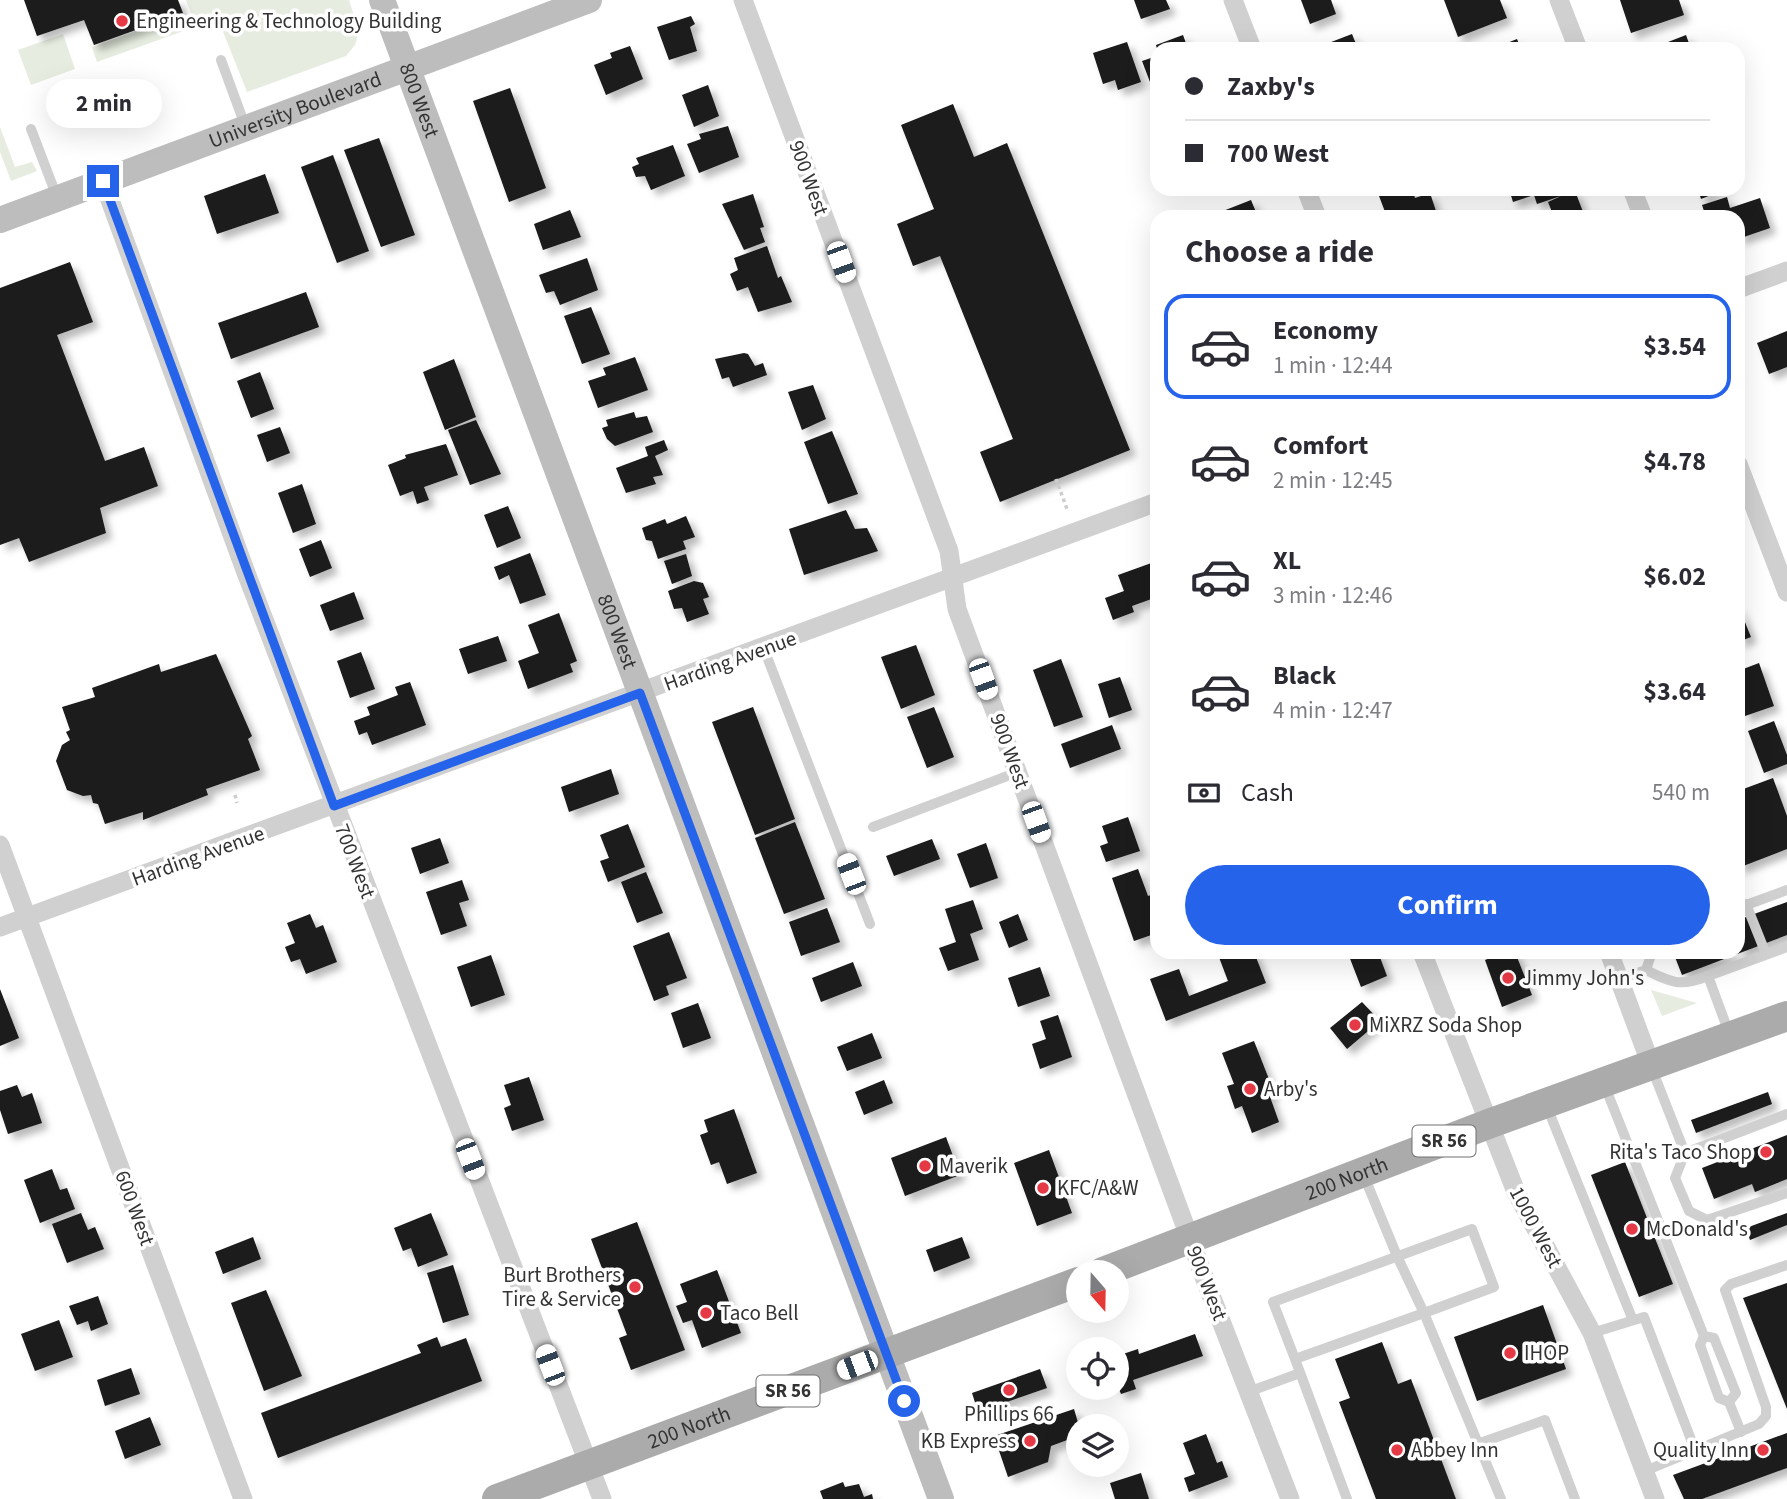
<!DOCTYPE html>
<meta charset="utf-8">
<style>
:root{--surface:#fff;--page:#f7f7f7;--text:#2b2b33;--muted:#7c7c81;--line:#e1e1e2;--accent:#2563eb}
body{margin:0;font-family:"Source Sans 3",sans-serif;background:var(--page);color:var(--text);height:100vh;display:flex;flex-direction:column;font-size:26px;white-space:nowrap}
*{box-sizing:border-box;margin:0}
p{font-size:23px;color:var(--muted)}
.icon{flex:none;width:38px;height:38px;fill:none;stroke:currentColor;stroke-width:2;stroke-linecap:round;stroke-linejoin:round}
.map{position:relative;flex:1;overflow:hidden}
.side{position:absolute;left:1150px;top:210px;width:595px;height:749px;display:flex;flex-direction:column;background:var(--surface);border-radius:21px;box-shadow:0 7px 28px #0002}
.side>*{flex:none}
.top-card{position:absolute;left:1150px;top:42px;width:595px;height:154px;border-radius:21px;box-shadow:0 7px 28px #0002;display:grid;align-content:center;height:154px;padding:0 35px;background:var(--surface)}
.needle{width:46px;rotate:160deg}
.fabs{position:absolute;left:1066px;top:1260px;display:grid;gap:14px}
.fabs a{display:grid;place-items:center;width:63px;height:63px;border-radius:50%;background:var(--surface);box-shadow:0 7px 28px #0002;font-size:35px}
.end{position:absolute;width:32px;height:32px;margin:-16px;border:9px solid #2563eb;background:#fff;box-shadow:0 0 0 4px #fff}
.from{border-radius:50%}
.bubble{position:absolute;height:49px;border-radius:24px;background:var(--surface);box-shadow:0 7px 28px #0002;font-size:23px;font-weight:700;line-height:49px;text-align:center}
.car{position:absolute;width:21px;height:42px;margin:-21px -10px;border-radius:9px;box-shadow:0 0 5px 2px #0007;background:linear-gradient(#fff 24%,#345 0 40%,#fff 0 76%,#345 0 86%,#fff 0)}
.top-card b{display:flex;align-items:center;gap:24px;height:66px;font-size:26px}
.top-card b+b{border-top:2px solid var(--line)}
.top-card i{width:18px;height:18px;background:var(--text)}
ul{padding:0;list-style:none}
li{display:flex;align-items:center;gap:21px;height:105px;margin:0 14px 10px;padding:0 21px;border:4px solid transparent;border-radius:21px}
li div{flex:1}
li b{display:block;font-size:26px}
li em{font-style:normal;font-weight:700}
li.selected{border-color:var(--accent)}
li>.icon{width:63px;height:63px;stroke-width:1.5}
h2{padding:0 35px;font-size:32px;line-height:84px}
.pay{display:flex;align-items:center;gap:18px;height:77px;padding:0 35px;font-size:26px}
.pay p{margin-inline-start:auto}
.action{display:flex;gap:14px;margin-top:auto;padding:14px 35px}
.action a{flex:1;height:80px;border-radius:42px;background:var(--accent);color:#fff;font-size:28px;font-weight:700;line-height:80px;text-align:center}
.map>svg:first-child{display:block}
</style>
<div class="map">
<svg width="1787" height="1499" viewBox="0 0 1787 1499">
<defs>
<filter id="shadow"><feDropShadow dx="6" dy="6" stdDeviation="3.5" flood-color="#0004"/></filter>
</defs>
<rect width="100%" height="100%" fill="#fff"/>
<!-- green -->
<path fill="#e6ecdf" d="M186,0h163l10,32 -4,13 -9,11 -99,36 -29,-73 -22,7z
M184,14l5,15 -92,33 -5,-15z
M63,34l12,35 -44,16 -13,-35z
M0,127l15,40 17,-5 5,9 -26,10 -11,-29z
M1651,990l46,13 -35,13z"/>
<!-- building -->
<path fill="#1a1a1a" filter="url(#shadow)" d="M24,0h154l5,13 -89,32 -10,-25 -47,16z
M1134,0h32l4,9 -29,10z
M1301,0h30l5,14 -26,10z
M1444,0h56l7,18 -49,19z
M1620,0h59l5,15 -53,18z
M691,16l4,8 -5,3 7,24 -28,9 -12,-33z
M1352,34l6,15h-45z
M1183,35l5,14h-31l-1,-4z
M1686,35l5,14h-41z
M1517,39l4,10h-29z
M1127,42l14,40 -23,8 -3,-10 -12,4 -10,-31z
M630,46l13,33 -37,16 -12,-30 18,-7 -2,-5z
M1157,56v23l-7,3 -8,-21z
M708,85l11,31 -25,11 -12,-32z
M510,88l36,100 -37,14 -36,-101z
M953,104l21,53 33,-14 123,307 -130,52 -20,-50 33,-13 -73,-183 -27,10 -16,-42 37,-15 -33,-84z
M728,126l11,31 -40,16 -12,-29 14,-5 -2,-5z
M379,138l36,97 -34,12 -37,-97z
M673,145l12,31 -34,14 -6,-14 -9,1 -4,-10 7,-3 -3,-6z
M333,155l36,96 -32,12 -36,-96z
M265,174l14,39 -62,21 -13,-38z
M1401,189h11l3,9 15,-5 8,24h-51l-8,-21z
M1509,189h59l1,5 6,-3 10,26h-31l-6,-15 13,-6 -24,8 -3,-9 -21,7z
M1698,189h28l-25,10z
M753,194l11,33 -4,1 5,14 -21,8 -22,-46z
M1727,197l3,11 30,-10 10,30 -32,11v-22h-32l-4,-12z
M1251,200l7,17h-32l-3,-6z
M570,210l11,27 -38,13 -9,-26z
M767,246l11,32 3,-2 11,26 -34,10 -10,-25 -11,4 -7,-17 8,-4 -4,-12z
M587,258l11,32 -38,15 -6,-14 -8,2 -7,-18z
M70,262l23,60 -36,13 48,126 39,-14 14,39 -58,22 6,25 -77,29 -10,-24 -19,7v-257z
M306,292l13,35 -88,32 -13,-36z
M591,307l19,47 -28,10 -18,-48z
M1787,331v36l-18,7 -12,-31z
M744,353l4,1 7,12 8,-3 4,12 -34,12 -4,-10 -7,2 -7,-20z
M635,357l13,33 -50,18 -10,-27 18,-6 -3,-7z
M454,359l22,58 -31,13 -22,-58z
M260,372l14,37 -23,9 -14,-37z
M813,385l13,34 -24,11 -14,-38z
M634,412l2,6 11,-2 6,16 -38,14 -8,-7 -5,-11 6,-2 -2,-6z
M476,420l25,54 -31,11 -22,-55z
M280,427l10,26 -23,9 -10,-27z
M832,431l26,63 -30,10 -24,-62z
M664,440l4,10 -13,6 8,19 -10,2 3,7 -30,9 -10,-25 32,-12 -3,-9z
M446,444l12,31 -34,12 5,13 -12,4 -4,-13 -13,5 -12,-31 18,-7 -1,-3z
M302,484l14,40 -23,9 -15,-40z
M508,506l13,32 -24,10 -13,-33z
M846,510l9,19 12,-1 11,23 -74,24 -15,-46z
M686,516l9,21 -12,4 3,8 -28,10 -6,-18 -6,-1 -4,-12 23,-9 2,5z
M321,540l11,28 -22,9 -11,-28z
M530,553l16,42 -26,9 -11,-29 -10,5 -5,-13z
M686,554l6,22 -20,8 -8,-23z
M1157,561v36l-25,9 2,6 -21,8 -8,-22 19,-7 -6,-16z
M694,581l9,2 6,14 -6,2 6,15 -22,8 -5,-14 -8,1 -6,-18z
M354,592l10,27 -34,12 -10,-26z
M1738,605l13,32 -13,5z
M559,613l18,48 -7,3 3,8 -45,17 -10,-28 21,-8 -11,-28z
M498,636l9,25 -39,13 -9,-25z
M916,645l19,50 -34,14 -20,-52z
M361,652l14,37 -25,9 -13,-37z
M216,654l36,82 -4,3 12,31 -54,19 2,6 -65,25v-8l-38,12 -7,-20 -5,-1 -2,-8 -8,1 -16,-6 -11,-29 6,-16 8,-5 -4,-8 4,-2 -8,-23 33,-10 -3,-9 67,-24 2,8z
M1061,659l22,58 -29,10 -21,-57z
M1759,663l15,43 -29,10 -7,-22v-23z
M1120,677l12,33 -23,8 -11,-34z
M410,682l16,43 -54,20 -5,-13 -8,3 -5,-14 16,-6 -3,-8 31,-12 -3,-8z
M753,707l42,112 -40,16 -43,-113z
M934,707l20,50 -27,11 -20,-51z
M1774,721l13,34v9l-23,9 -16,-42z
M1112,725l9,24 -51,19 -9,-24z
M611,769l8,25 -50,18 -8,-25z
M1773,778l14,38v33l-49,19v-77z
M1128,817l12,34 -34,11 -6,-16 8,-3 -6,-17z
M795,822l30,77 -41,15 -29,-76z
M628,824l17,43 -37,15 -8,-21 9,-3 -9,-23z
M440,838l9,25 -29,11 -9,-26z
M932,839l8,20 -46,17 -8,-20z
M986,843l12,35 -28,10 -13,-34z
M1138,869l10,27 9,-3v40l-23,8 -22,-63z
M646,872l17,41 -26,10 -16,-41z
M462,880l7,20 -10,3 8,23 -26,9 -15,-43z
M973,900l10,29 -13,5 9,26 -31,11 -9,-23 17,-6 -11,-33z
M1787,902v33l-105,40 -9,-23h65v-32z
M827,908l13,34 -39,14 -12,-34z
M310,914l6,14 7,-3 14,37 -31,12 -6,-15 -9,3 -6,-15 10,-4 -8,-20z
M1018,914l10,26 -19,8 -10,-26z
M669,932l18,46 -21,8 3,9 -15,6 -21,-55z
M1217,952h37l12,31 -100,38 -16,-42 29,-10 10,27 39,-15z
M1358,952h20l9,24 -26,11 -12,-31z
M1506,952h9l17,43 -30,12 -17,-47z
M491,955l14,40 -34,12 -14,-40z
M853,962l9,24 -41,16 -9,-24z
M1040,967l10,29 -32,11 -10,-29z
M0,989l19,49 -19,8z
M1362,1002l18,19 -33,28 -17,-21z
M698,1003l13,35 -28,10 -12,-35z
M1058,1015l14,42 -32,12 -8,-25 14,-5 -6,-18z
M872,1033l10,25 -35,13 -10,-24z
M1254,1041l20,51 -5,2 10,28 -27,11 -10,-27 -7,3 -8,-23 7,-2 -12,-31z
M529,1077l15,43 -32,11 -8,-23 7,-3 -7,-20z
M884,1080l9,23 -29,12 -9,-23z
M17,1085l5,12 10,-4 10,30 -34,11 -8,-24v-19z
M1768,1092l4,12 -76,29 -5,-13z
M734,1109l23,64 -30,11 -8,-22 -8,3 -11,-30 8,-3 -4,-12z
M1787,1135v44l-32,13 -3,-8 -38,15 -12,-31z
M946,1137l14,38 -55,21 -14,-38z
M1049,1150l23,63 -35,13 -23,-63z
M1625,1162l48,122 -34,13 -48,-122z
M52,1169l8,21 7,-2 8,21 -35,14 -16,-43z
M81,1213l7,17 7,-3 9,22 -37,14 -15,-39z
M431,1213l17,42 -30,12 -7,-19 -8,3 -9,-23z
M1787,1213v12l-37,15 -4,-12z
M637,1222l48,128 -54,20 -12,-32 8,-3 -36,-96z
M253,1237l8,22 -38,15 -8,-22z
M962,1237l8,21 -36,14 -8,-22z
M453,1265l16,50 -26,8 -16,-50z
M717,1270l24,63 -39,15 -10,-28 -9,3 -7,-17 11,-4 -7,-18z
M1787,1283v126l-44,-111z
M266,1290l36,86 -38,15 -33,-88z
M98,1296l10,28 -17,7 -3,-10 -11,4 -8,-19z
M1543,1305l23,64 -89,32 -23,-64z
M59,1320l14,37 -38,14 -14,-37z
M1195,1334l8,22 -70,24 3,9 -15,5 -5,-12v-20l9,-3 -2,-5 15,-5 1,5z
M437,1337l4,10 25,-9 16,43 -204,77 -17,-45 160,-60 -4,-8z
M1382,1342l16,42 13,-5 45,120h-80l-37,-97 11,-4 -15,-39z
M131,1368l9,26 -35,12 -8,-26z
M1040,1369l7,19 -69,24 -6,-19z
M1074,1409l5,17 -1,10 -27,10 -3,16 -40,15 -14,-41z
M150,1417l11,28 -36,14 -10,-28z
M1787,1433v35l-85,31h-18l-11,-24z
M1206,1434l11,29 5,-2 6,16 -39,15 -5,-14 11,-4 -12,-31z
M1141,1473l8,26h-34l-5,-16z
M843,1482l2,5 14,-3 5,13 8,-3 1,5h-50l-3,-8z"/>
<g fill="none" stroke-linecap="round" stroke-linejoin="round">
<!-- path -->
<path stroke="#cdcdcd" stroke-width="3.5" stroke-dasharray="3.5 3.5" stroke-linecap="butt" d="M1056,479l11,30
M235,795l2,8"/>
<!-- lane -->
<path stroke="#d0d0d0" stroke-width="10" d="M221,60l25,68
M31,129l26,68
M764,649l106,275
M873,827l145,-55
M1746,904l20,50
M1738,908l49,-18
M1646,970l6,-18
M1708,976l79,-29
M1619,979l27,-9c26,13 34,17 62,6l21,57
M1652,1069l33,84
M1604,1084l100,252 -4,9 19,53 10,4 12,30
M1547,1107l85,211
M1787,1114l-102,39 -10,25 14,33 18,9 80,-27
M1592,1333l52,-16 51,133
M1704,1336l10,2 22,55 -7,9
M1295,1359l-22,-57 199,-73 22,58 -70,26 77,186
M1248,1392l52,-19
M1480,1443l65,-23 30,79
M1645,1471l114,-47 7,-8v-9l-41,-117 6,-6 56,-19
M1347,1499l-52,-140 129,-46 -27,-57 -33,-80"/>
<!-- street -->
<path stroke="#d0d0d0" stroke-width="19" d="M743,0l206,551 8,58 250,676 83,214
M1233,0l19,49
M1559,0l19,49
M103,181l142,389 357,929
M1306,189l11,28
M1632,189l11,28
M1738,289l49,-18
M1738,464l49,128
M0,845l243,654
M0,927l1157,-425
M1422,952l94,240 76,141 63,166
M1609,952l42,113"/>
<!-- secondary -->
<g stroke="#bdbdbd" stroke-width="26">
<path id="s1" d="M382,0l559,1499"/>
<path id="s2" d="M0,220l589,-220"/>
</g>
<!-- primary -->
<g stroke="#ababab" stroke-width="30">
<path id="s3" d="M1103,1272l388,-149 296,-107"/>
<path id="s4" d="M497,1499l581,-217"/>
</g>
</g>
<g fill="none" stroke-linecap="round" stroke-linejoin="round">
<!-- route -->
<path stroke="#2563eb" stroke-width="9" d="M103,181l231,625 306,-113 264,708"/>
</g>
<!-- markers -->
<g fill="#e63946" stroke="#fff" stroke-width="2.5">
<circle cx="122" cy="21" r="7"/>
<circle cx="1508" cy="978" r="7"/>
<circle cx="1355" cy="1025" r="7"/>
<circle cx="1250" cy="1089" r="7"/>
<circle cx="1766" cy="1152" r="7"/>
<circle cx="925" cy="1166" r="7"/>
<circle cx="1043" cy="1188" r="7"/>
<circle cx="1632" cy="1229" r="7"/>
<circle cx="635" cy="1287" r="7"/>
<circle cx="706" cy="1313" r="7"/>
<circle cx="1510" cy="1353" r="7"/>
<circle cx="1009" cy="1390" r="7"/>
<circle cx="1030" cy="1441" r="7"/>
<circle cx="1397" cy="1450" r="7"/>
<circle cx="1763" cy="1450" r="7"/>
</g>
<g text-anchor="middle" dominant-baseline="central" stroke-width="7" stroke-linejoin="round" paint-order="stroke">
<!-- shield labels -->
<g fill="#fff" stroke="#707070" stroke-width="2">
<rect x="1412.5" y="1125.5" width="63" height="31" rx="5"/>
<rect x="756.5" y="1375.5" width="63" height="31" rx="5"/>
</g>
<g font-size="19" font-weight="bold" fill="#333">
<text x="1444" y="1141">SR 56</text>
<text x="788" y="1391">SR 56</text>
</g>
<!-- poi labels -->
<g font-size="21" fill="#333" stroke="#fff" text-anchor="start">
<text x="136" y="21">Engineering &amp; Technology Building</text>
<text x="1522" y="978">Jimmy John's</text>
<text x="1369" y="1025">MiXRZ Soda Shop</text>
<text x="1264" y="1089">Arby's</text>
<text x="1752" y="1152" text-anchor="end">Rita's Taco Shop</text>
<text x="939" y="1166">Maverik</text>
<text x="1057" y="1188">KFC/A&amp;W</text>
<text x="1646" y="1229">McDonald's</text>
<text x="621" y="1275" text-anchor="end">Burt Brothers<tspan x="621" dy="24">Tire &amp; Service</tspan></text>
<text x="720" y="1313">Taco Bell</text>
<text x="1524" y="1353">IHOP</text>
<text x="1009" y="1414" text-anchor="middle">Phillips 66</text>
<text x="1016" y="1441" text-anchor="end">KB Express</text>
<text x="1411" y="1450">Abbey Inn</text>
<text x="1749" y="1450" text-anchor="end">Quality Inn</text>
</g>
<!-- street labels -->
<g font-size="21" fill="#333" stroke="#fff">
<text stroke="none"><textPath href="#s1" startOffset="107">800 West</textPath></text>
<text stroke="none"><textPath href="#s2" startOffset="315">University Boulevard</textPath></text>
<text transform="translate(809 178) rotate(70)">900 West</text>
<text stroke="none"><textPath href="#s1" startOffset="674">800 West</textPath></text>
<text transform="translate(730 661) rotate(-20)">Harding Avenue</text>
<text transform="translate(1010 751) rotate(70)">900 West</text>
<text transform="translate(198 856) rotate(-20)">Harding Avenue</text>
<text transform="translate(355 861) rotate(69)">700 West</text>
<text stroke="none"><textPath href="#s3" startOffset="261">200 North</textPath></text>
<text transform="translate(135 1208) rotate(70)">600 West</text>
<text transform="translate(1536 1227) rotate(62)">1000 West</text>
<text transform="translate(1207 1283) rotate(69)">900 West</text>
<text stroke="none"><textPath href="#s4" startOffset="205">200 North</textPath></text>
</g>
</g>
</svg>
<div class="fabs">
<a><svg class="needle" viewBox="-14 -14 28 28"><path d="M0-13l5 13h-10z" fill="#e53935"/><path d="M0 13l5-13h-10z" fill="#7c7c81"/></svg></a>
<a><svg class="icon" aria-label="locate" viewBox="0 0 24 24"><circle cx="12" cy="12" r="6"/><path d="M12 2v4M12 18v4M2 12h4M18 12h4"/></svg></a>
<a><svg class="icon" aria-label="layers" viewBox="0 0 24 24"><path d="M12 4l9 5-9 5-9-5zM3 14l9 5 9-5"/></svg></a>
</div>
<i class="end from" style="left:904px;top:1401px"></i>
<i class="end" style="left:103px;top:181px"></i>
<div class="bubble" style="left:46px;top:79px;width:116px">2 min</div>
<i class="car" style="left:841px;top:262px;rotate:160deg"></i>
<i class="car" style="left:983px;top:679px;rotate:160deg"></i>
<i class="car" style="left:1036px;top:822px;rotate:160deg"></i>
<i class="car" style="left:851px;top:874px;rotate:339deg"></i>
<i class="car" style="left:470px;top:1159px;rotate:159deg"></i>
<i class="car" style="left:550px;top:1365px;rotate:339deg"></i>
<i class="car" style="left:857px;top:1365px;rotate:249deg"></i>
<div class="top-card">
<b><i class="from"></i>Zaxby's</b>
<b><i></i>700 West</b>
</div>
<section class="side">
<h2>Choose a ride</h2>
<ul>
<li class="selected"><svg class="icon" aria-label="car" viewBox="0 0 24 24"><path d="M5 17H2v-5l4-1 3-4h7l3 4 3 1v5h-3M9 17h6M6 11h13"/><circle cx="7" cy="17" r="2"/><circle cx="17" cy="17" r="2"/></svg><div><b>Economy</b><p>1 min · 12:44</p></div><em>$3.54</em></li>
<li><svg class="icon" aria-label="car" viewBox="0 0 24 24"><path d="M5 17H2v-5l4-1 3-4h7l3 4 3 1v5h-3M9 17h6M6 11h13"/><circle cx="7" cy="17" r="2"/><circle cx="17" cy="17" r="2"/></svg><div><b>Comfort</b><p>2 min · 12:45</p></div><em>$4.78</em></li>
<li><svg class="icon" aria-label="car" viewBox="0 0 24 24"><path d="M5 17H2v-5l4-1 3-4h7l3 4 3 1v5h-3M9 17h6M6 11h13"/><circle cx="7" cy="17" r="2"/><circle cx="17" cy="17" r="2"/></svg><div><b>XL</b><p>3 min · 12:46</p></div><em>$6.02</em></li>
<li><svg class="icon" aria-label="car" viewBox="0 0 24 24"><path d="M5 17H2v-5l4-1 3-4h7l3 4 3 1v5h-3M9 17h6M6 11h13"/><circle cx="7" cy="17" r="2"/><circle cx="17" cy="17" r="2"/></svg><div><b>Black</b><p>4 min · 12:47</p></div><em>$3.64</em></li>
</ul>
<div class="pay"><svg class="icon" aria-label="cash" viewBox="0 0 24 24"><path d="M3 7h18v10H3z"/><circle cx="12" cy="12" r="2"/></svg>Cash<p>540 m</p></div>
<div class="action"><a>Confirm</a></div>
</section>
</div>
